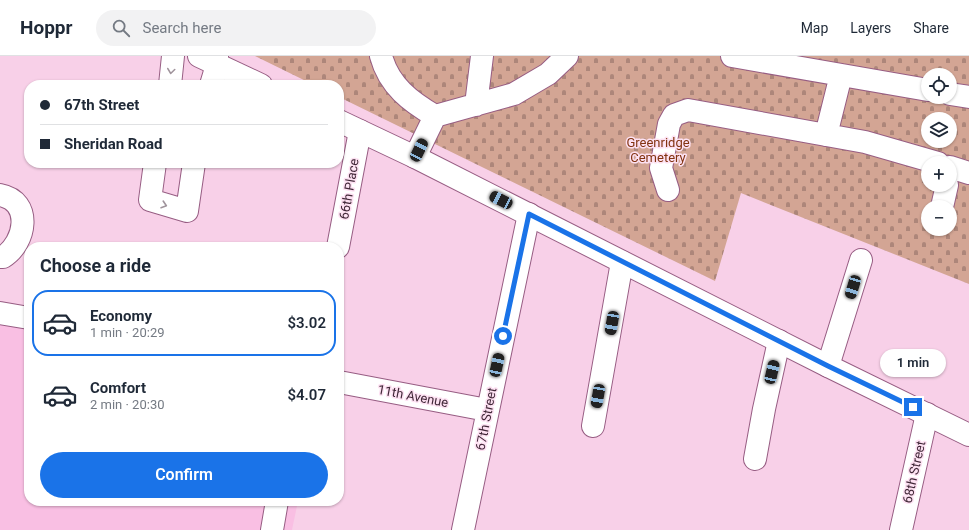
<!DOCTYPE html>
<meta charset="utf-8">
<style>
:root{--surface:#fff;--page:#f2f2f3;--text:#1f2937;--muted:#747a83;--line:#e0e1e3;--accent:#1a73e8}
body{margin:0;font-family:Roboto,sans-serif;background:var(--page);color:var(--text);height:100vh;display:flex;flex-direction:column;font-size:15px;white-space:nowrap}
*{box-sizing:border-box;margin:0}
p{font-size:13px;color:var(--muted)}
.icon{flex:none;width:22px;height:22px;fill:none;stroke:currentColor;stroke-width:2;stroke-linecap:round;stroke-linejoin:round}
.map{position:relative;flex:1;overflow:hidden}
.sheet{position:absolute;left:24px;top:186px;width:320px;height:264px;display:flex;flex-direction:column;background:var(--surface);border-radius:16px;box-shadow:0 1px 3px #0004}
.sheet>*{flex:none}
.banner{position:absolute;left:24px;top:24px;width:320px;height:88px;border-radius:16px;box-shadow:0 1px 3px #0004;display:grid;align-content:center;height:88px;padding:0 16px;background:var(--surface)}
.tools{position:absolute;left:921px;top:12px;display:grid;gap:8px}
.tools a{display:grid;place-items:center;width:36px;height:36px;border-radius:50%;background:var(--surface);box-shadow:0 1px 3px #0004;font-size:20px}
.end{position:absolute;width:18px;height:18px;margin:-9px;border:5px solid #1a73e8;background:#fff;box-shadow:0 0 0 2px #fff}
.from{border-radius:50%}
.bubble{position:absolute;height:28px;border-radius:14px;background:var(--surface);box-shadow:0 1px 3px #0004;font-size:13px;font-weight:600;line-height:28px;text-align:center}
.car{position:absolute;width:12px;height:24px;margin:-12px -6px;border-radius:5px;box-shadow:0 0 3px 1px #0007;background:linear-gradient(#222 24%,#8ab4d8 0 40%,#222 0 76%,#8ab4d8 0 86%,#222 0)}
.banner b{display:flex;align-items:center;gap:14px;height:38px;font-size:15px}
.banner b+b{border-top:1px solid var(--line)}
.banner i{width:10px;height:10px;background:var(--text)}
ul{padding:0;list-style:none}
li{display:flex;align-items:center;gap:12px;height:66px;margin:0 8px 6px;padding:0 8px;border:2px solid transparent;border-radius:16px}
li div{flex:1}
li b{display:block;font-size:15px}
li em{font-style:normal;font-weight:600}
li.active{border-color:var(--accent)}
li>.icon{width:36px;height:36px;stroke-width:1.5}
h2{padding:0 16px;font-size:18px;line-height:48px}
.cta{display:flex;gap:8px;margin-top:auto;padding:8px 16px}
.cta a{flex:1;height:46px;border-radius:24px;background:var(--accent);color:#fff;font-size:16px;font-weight:600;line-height:46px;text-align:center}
header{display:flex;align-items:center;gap:24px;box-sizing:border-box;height:56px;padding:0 20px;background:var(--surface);border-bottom:1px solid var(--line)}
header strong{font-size:19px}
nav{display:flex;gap:22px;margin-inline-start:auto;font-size:14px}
.search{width:280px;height:36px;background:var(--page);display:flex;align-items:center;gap:10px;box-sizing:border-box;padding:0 14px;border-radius:22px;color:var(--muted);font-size:15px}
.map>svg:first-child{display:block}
</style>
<header>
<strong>Hoppr</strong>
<div class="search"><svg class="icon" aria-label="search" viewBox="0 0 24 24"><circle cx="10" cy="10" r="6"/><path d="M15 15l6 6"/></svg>Search here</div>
<nav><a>Map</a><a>Layers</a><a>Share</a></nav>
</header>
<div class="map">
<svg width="969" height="474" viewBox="0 0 969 474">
<defs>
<pattern id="cemetery-stones" width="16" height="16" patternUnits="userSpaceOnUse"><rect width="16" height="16" fill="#d3a594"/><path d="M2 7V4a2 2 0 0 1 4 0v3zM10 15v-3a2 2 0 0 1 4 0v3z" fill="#ad867a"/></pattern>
</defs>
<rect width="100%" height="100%" fill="#f8d0e8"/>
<!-- built -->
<path fill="#f9bfe3" d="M0,262l29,6v177h269l-6,29h-292z"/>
<!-- cemetery -->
<path fill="url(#cemetery-stones)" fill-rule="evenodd" d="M255,0h714v228l-228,-91 -26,88 -376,-184v-12h-25zM928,19h22v22h-22zM928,63h22v22h-22zM928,107h22v22h-22zM928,151h22v22h-22z"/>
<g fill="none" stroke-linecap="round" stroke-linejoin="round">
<!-- minor casing -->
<g stroke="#975d83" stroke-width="24">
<path id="minor" d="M381,0c8,30 30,46 54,60l79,-22 34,-20 19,-18
M732,0l196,34
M170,29l3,-29
M211,29l6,-20v-9
M950,38l19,3
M476,49l6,-49
M826,79l15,-60
M415,101l20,-41
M155,107l-5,37 37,11 7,-48
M950,111l19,6
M668,134l-7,-22 8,-44 5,-9 14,-5 177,32 73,21
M0,139c33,6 26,48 3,62h-3
M942,151l5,-22
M338,191l22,-116
M0,257l29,5
M828,310l33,-106
M339,326l148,28
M593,370l29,-164
M755,403l9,-50 15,-68
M272,474l5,-29
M463,474l66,-316
M901,474l26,-116"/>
</g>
<!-- major casing -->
<g stroke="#975d83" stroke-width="24">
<path id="major" d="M199,0l62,29
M339,65l76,36 413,209 141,69"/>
</g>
<!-- minor -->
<use href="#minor" stroke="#fff" stroke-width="22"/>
<!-- major -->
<use href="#major" stroke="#fff" stroke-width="22"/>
</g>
<!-- one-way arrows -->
<defs><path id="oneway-chevron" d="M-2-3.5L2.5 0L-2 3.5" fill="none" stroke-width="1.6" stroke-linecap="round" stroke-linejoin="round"/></defs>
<g stroke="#a0949c">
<use href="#oneway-chevron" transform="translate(171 15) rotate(98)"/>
<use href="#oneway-chevron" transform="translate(164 149) rotate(18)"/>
</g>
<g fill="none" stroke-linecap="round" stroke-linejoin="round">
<!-- route -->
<path stroke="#1a73e8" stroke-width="5" d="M503,280l26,-122 299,152 85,41"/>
</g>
<g text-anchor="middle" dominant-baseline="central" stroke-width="3" stroke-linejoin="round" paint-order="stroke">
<!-- park labels -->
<g font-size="13" fill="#823310" stroke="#fde1f2">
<text x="658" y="86">Greenridge<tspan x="658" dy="15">Cemetery</tspan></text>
</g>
<!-- street labels -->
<g font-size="13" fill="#412838" stroke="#fde1f2">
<text transform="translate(349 133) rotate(-80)">66th Place</text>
<text transform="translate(413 340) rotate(11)">11th Avenue</text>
<text transform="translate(486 363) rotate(-79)">67th Street</text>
<text transform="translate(914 416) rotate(-77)">68th Street</text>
</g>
</g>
</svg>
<div class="tools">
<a><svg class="icon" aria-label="locate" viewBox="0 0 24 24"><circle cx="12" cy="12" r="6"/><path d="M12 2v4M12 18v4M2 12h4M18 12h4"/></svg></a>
<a><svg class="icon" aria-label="layers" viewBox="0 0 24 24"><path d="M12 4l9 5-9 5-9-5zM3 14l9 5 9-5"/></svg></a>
<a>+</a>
<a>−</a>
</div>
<i class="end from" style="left:503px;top:280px"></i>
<i class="end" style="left:913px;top:351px"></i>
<div class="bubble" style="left:880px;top:293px;width:66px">1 min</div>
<i class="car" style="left:419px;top:94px;rotate:26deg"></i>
<i class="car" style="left:501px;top:144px;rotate:297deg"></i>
<i class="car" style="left:853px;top:231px;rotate:197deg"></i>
<i class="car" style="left:612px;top:267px;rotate:190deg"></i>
<i class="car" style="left:497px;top:309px;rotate:12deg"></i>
<i class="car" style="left:772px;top:316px;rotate:13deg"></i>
<i class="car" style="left:598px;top:340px;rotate:190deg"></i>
<div class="banner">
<b><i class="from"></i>67th Street</b>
<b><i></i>Sheridan Road</b>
</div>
<section class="sheet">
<h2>Choose a ride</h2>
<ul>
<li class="active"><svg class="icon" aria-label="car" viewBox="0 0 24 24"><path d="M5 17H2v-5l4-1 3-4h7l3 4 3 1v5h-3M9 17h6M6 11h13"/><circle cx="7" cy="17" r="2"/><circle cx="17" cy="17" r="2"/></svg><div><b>Economy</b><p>1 min · 20:29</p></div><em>$3.02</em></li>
<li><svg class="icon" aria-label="car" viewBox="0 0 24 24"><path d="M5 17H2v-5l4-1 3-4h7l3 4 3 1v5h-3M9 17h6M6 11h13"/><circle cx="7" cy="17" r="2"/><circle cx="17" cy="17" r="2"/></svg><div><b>Comfort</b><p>2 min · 20:30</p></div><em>$4.07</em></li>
</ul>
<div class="cta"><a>Confirm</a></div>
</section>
</div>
